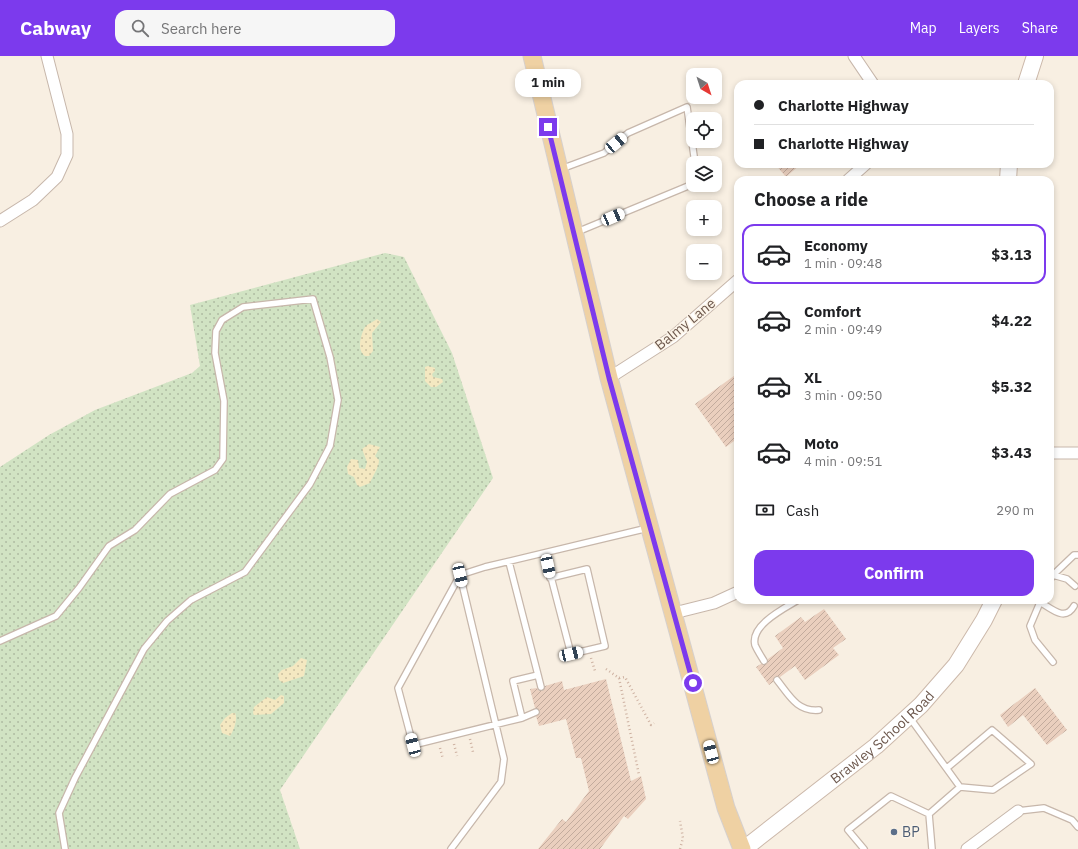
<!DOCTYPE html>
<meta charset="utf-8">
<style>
:root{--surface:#fff;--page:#f6f6f6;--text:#202124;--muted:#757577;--line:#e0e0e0;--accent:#7c3aed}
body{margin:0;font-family:"IBM Plex Sans",sans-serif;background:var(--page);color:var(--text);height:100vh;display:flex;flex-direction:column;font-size:15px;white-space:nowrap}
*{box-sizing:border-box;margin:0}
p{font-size:13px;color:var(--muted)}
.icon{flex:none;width:22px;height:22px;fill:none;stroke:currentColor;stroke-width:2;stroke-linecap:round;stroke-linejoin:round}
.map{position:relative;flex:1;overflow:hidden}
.sheet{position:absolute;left:734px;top:120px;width:320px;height:428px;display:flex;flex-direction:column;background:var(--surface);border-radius:12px;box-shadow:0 2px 6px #0003}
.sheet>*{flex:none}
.hud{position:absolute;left:734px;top:24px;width:320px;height:88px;border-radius:12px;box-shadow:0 2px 6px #0003;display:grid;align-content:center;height:88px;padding:0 20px;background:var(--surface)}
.needle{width:26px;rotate:141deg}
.controls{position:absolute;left:686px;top:12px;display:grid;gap:8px}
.controls a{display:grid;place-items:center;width:36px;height:36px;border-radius:8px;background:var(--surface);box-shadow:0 2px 6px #0003;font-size:20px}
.end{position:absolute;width:18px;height:18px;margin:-9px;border:5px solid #7c3aed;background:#fff;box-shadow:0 0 0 2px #fff}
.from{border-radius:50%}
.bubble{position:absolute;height:28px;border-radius:12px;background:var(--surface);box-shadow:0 2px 6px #0003;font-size:13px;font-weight:700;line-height:28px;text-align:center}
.car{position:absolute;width:12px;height:24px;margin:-12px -6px;border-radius:5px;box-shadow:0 0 3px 1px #0007;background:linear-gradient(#fff 24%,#345 0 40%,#fff 0 76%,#345 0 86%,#fff 0)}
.hud b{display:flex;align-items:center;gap:14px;height:38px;font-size:15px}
.hud b+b{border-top:1px solid var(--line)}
.hud i{width:10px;height:10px;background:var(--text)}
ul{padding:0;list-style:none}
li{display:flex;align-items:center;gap:12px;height:60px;margin:0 8px 6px;padding:0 12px;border:2px solid transparent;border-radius:12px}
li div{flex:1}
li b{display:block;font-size:15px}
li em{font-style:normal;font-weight:700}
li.current{border-color:var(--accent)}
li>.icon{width:36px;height:36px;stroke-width:1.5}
h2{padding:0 20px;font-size:18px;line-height:48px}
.pay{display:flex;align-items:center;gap:10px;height:44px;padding:0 20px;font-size:15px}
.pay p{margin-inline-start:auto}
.cta{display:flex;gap:8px;margin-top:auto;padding:8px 20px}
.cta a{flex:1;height:46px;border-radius:12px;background:var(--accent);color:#fff;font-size:16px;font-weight:700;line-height:46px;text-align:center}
header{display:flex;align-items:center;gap:24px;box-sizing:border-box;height:56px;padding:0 20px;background:var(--accent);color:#fff}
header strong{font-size:19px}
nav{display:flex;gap:22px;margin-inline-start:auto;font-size:14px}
.search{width:280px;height:36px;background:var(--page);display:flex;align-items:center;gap:10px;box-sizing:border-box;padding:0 14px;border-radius:12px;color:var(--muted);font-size:15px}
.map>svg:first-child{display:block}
</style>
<header>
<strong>Cabway</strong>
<div class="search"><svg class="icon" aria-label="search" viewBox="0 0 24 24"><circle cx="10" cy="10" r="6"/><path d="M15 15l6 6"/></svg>Search here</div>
<nav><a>Map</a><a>Layers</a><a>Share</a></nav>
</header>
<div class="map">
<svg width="1078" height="793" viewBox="0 0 1078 793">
<defs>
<pattern id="grass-dots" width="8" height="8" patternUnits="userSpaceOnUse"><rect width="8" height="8" fill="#d1e3c3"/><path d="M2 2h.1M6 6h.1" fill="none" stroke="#aebba1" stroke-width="1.8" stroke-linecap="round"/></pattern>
<pattern id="sand-dots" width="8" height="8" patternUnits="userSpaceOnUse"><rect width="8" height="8" fill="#f4e8c1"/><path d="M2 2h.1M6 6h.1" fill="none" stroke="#cabf9f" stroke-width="1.8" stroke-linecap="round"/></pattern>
<pattern id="building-hatch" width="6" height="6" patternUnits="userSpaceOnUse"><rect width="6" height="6" fill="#eacfbe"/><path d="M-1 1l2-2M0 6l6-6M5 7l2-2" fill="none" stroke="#c2ab9d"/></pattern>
</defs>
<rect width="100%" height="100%" fill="#f8efe2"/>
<!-- grass -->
<path fill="url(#grass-dots)" d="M385,197l19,4 48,96 41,125 -213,312 20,59h-300v-382l49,-32 46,-25 97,-37 8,-7 -10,-61z"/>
<!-- sand -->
<path fill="url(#sand-dots)" d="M377,263l4,3 -9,11 1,18 -4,5h-4c-8,-5 -5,-19 -1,-27 1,-4 9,-7 13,-10z
M428,310l7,2v3l-3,3 1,3 9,2 1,3 -7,5h-5l-6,-6v-14z
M369,388l11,3 -5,9 4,4c0,8 -6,15 -9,23l-10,4 -3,-2 -3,-8 -6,-3 -1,-7 4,-8 7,1 1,8 6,1 2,-7 -5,-13z
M301,602l6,2 -3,16 -21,7 -4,-3 -1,-6 4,-4 11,-4z
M281,639l3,1v7l-13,11 -17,1 -1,-2 1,-6 13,-10 8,3z
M232,657h3c3,5 -1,18 -5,23l-8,-3 -2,-8 5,-7z"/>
<!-- building -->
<path fill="url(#building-hatch)" d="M775,108h26l-15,13z
M738,317v65l-12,9 -31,-43z
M824,553l22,30 -13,9 6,7 -34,25 -10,-14 -15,11 -5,-1 -2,6 -4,3 -13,-18 5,-3h6l1,-5 15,-11 -8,-12 26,-19 4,5z
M606,623l25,102 10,-5 5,23 -18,20 -4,-3 -24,33h-62l24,-30 4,3 23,-31 -8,-33h-5l-10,-39 -27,7 -3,-10 4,-2v-3l-5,-3 -5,-19 7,-1 2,3h3l3,-5 17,-5 2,9z
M1035,632l32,42 -20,15 -24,-30 -15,12 -8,-12z"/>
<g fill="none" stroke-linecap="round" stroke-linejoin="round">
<!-- service casing -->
<g stroke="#c7b7ab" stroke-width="8">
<path id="service" d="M561,113l43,-16 24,-20 59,-26 8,56
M577,176l116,-48
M545,498l26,100 34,-8 -18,-77 -37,9
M509,506l29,113 -25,6 9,37
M1053,519l14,4 8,7
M1050,524l3,-5 21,-20h4
M1041,544l-11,26 5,14 18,22
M1040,546c12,7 25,20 34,4
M0,585l56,-25 23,-28 30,-42 26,-16 35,-36 45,-24 8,-11 1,-58 -9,-48 1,-22 6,-11 21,-13 70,-8 17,58 8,43 -8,46 -20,38 -65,88 -54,28 -24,21 -23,28 -69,129 -16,35 6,36
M764,605c-3,-5 -7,-11 -9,-16 -5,-20 30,-37 43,-45
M538,619l3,12
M777,624c12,15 20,32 42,30
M536,656l-14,6 -109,27 -15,-57 62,-113 25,-8 163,-39
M910,662l50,69
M1018,755l26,-3 28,12 6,7
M451,793l50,-67 3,-23 -44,-184
M864,793l-16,-19 43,-34 38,18
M932,793l-3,-35 31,-27 33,3 38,-26 -39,-34 -45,38"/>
</g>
<!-- minor casing -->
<g stroke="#c7b7ab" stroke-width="13">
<path id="minor" d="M854,0l19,28
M848,124l18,-16
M0,165l33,-21 24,-23 10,-22v-21l-20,-78
M609,322l64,-41 65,-57
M1050,397h28
M674,557l40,-10 24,-11
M967,793l51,-38"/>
</g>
<!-- secondary casing -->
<g stroke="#ccb9ab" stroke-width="18">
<g id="secondary">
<path d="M1026,28l9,-28"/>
<path d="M1008,124l1,-16"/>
<path id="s1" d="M744,793l132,-103 45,-41 35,-40 28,-45 10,-20"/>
</g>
</g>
<!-- primary casing -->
<g stroke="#d6d0cd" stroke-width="19">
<path id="primary" d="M532,0l77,322 117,430 16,41"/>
</g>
<!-- path -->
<path stroke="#ceb2a2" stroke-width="2.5" stroke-dasharray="1 3" stroke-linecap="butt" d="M591,602l4,13
M606,613l13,9 20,97
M619,622l6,-1 26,48 3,-2
M470,683l3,13
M454,688l3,12
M440,692l3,11
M680,793l3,-11 -3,-17"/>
<!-- service -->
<use href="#service" stroke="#fff" stroke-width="5.5"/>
<!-- minor -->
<use href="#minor" stroke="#fff" stroke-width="11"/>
<!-- secondary -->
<use href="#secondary" stroke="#fff" stroke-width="16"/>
<!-- primary -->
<use href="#primary" stroke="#efd1a3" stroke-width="17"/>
</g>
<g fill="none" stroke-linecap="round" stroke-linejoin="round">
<!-- route -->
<path stroke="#7c3aed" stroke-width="5" d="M548,71l61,251 84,305"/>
</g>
<!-- markers -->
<circle fill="#5c6f8a" stroke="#fcf4e8" stroke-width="1.5" cx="894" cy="776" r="4"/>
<g text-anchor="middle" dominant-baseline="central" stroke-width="3" stroke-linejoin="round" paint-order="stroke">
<!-- street labels -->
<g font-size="14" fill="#6c574c" stroke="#fcf4e8">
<text transform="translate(685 268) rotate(-39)">Balmy Lane</text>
<text stroke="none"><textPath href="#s1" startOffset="178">Brawley School Road</textPath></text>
</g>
<!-- service labels -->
<g font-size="14" fill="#4e5e75" stroke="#fcf4e8" text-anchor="start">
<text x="902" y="776">BP</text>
</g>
</g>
</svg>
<div class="controls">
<a><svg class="needle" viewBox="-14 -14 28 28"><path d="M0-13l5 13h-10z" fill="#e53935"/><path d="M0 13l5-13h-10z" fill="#757577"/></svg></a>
<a><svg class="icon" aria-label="locate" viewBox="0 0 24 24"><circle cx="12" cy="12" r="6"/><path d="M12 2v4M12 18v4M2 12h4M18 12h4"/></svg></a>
<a><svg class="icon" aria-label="layers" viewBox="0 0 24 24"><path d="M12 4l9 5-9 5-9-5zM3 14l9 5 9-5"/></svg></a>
<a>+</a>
<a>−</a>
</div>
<i class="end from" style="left:693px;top:627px"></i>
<i class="end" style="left:548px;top:71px"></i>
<div class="bubble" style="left:515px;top:13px;width:66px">1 min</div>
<i class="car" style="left:616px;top:87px;rotate:50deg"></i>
<i class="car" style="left:613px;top:161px;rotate:67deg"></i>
<i class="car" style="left:548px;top:510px;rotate:168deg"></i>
<i class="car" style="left:460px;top:519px;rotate:167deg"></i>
<i class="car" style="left:571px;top:598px;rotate:77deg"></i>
<i class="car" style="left:413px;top:689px;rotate:345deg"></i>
<i class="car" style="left:711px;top:696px;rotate:345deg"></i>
<div class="hud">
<b><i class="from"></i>Charlotte Highway</b>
<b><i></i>Charlotte Highway</b>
</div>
<section class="sheet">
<h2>Choose a ride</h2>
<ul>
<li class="current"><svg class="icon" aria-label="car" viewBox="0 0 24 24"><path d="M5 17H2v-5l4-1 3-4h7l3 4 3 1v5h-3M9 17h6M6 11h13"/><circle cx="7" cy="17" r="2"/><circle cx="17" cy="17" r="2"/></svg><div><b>Economy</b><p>1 min · 09:48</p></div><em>$3.13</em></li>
<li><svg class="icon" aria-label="car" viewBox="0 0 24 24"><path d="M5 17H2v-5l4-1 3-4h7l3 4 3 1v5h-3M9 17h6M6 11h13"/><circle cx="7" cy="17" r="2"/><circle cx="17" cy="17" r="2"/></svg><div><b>Comfort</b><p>2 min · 09:49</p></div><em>$4.22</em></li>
<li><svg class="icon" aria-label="car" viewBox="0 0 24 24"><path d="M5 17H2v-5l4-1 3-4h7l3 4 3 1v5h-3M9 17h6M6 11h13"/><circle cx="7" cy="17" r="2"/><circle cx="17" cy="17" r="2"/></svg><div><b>XL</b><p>3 min · 09:50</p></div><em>$5.32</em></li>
<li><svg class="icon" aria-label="car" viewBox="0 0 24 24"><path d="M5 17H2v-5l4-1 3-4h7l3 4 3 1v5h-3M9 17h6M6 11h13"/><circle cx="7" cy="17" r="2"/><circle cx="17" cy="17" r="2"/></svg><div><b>Moto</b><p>4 min · 09:51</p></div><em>$3.43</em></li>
</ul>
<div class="pay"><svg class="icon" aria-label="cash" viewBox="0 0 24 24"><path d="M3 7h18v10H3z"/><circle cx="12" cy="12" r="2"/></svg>Cash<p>290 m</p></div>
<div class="cta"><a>Confirm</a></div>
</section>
</div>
